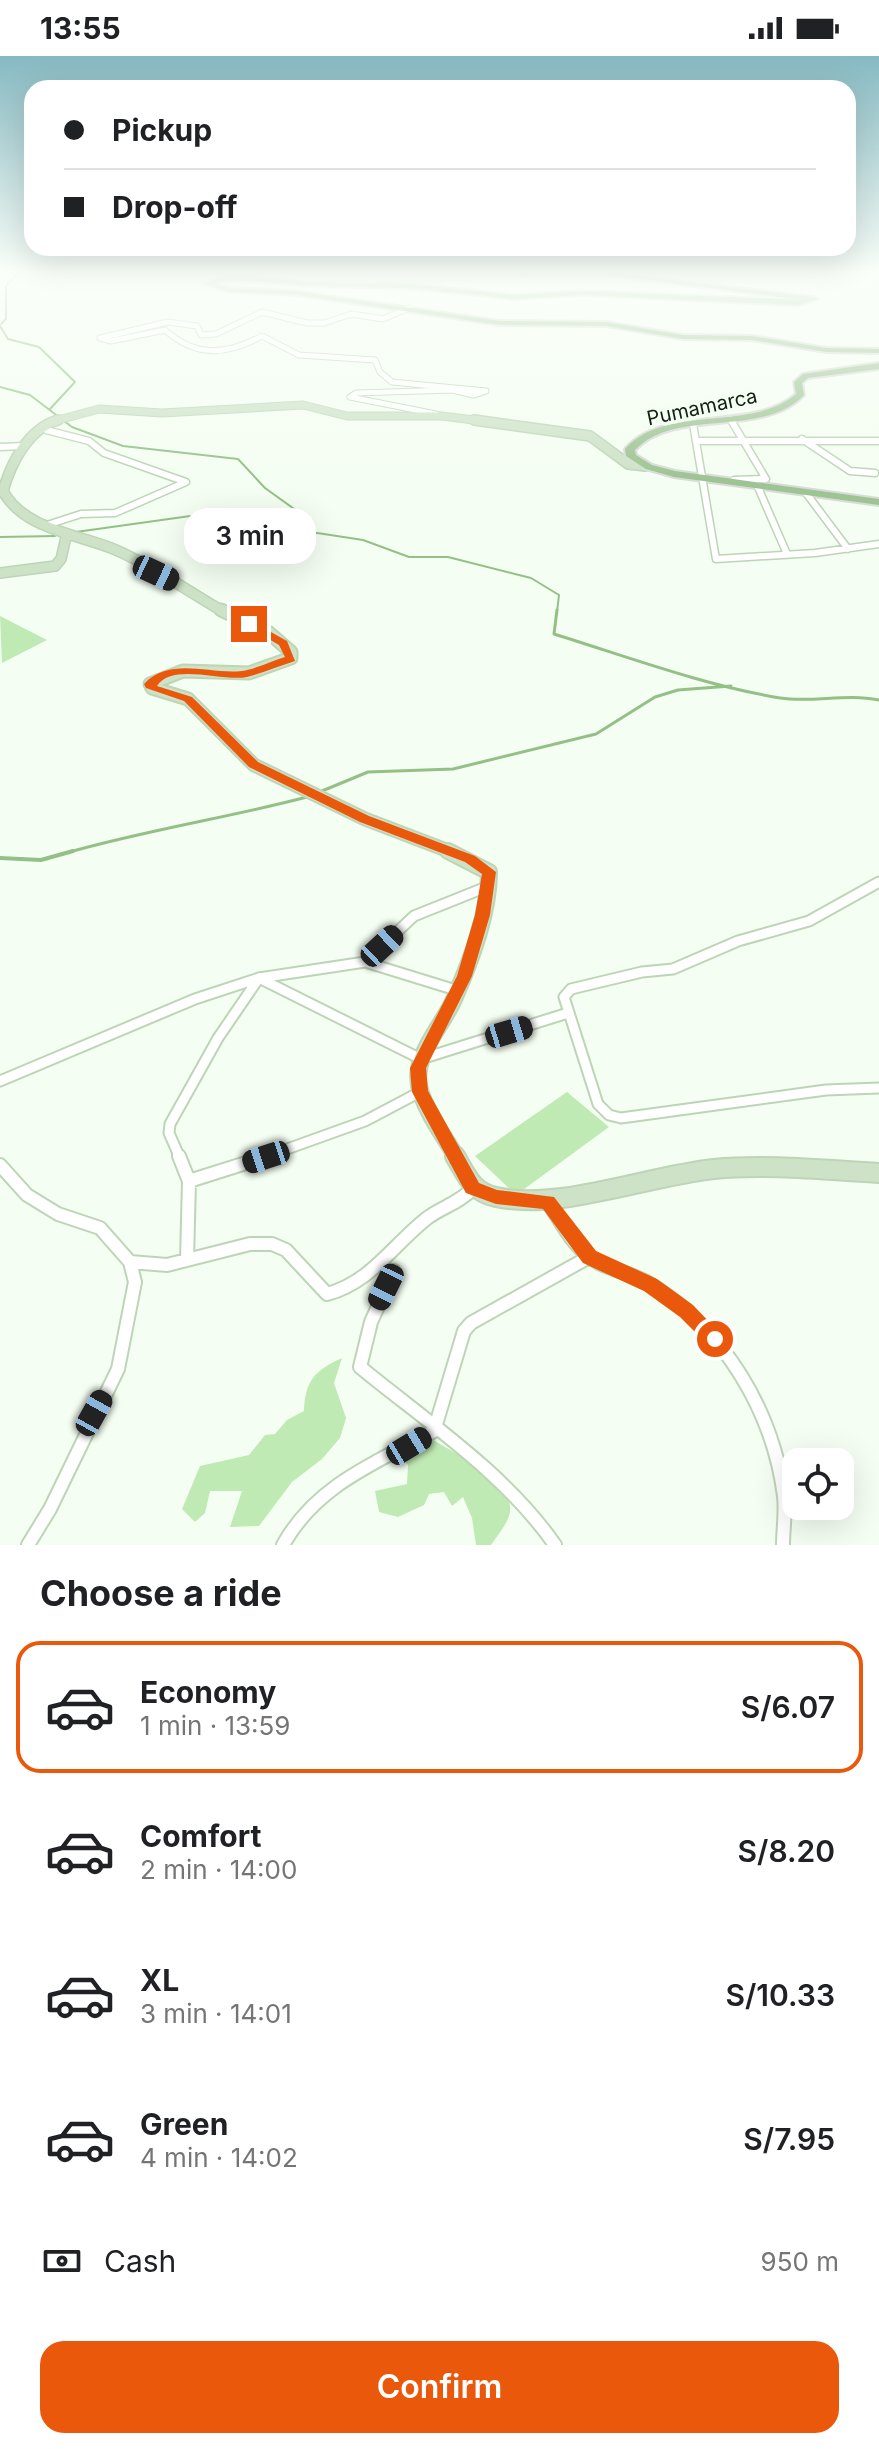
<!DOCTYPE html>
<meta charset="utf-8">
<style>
:root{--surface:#fff;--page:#f2f2f2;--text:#202124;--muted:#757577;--line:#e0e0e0;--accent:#ea580c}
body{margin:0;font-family:Inter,sans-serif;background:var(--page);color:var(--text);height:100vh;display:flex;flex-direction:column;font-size:30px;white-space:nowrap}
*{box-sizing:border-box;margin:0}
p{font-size:26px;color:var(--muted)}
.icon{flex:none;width:44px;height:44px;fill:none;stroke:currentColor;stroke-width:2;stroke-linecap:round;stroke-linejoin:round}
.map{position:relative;height:1489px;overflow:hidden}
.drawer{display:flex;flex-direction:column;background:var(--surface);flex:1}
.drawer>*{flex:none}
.top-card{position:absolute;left:24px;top:24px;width:832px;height:176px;border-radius:24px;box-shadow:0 8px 32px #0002;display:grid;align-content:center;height:176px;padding:0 40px;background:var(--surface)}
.tools{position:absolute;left:782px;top:1392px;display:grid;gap:16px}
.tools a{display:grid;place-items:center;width:72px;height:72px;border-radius:16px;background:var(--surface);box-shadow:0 8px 32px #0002;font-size:40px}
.end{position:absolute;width:36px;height:36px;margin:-18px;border:10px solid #ea580c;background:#fff;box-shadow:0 0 0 4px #fff}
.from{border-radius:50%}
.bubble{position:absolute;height:56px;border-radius:24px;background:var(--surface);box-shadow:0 8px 32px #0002;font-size:26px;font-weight:600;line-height:56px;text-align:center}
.car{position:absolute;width:24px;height:48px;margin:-24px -12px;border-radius:10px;box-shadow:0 0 6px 2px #0007;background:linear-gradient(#222 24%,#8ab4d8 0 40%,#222 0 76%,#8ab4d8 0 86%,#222 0)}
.top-card b{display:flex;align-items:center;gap:28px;height:76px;font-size:30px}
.top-card b+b{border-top:2px solid var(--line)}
.top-card i{width:20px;height:20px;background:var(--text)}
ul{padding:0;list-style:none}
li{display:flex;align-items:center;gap:24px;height:132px;margin:0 16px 12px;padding:0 24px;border:4px solid transparent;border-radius:24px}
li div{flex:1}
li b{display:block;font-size:30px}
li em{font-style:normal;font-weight:600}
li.active{border-color:var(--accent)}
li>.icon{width:72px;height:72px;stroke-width:1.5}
h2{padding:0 40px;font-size:36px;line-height:96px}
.pay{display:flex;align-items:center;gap:20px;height:88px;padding:0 40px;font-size:30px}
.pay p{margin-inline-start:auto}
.action{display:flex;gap:16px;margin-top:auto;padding:16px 40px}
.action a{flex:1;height:92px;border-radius:24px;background:var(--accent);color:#fff;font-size:32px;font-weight:600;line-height:92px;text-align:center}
.status{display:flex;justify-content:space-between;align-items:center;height:56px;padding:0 40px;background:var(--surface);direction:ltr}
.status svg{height:22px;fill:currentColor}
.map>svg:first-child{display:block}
</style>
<div class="status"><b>13:55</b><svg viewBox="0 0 49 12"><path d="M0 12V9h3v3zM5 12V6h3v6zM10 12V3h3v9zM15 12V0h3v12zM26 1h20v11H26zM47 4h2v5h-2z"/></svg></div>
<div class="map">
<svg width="879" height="1489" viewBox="0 0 879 1489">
<rect width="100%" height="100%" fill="#f5fef2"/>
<!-- green -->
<path fill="#bfeab3" d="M0,560l47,24 -45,23z
M567,1036l42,35 -93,68 -41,-39z
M342,1302l-8,25 12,35 -6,20 -18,21 -30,23 -33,44 -29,1 12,-36h-32l-5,22 -10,9 -13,-13 18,-43 49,-11 16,-20 10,-1 12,-14 17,-9c1,-30 11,-41 38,-53z
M419,1377c22,10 88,48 91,73 2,14 -12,28 -19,39h-15l-4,-27 -9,-21 -11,9 -8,-14 -15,2 -5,11 -26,12 -19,-5 -4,-21 32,-7 1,-19 -8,-10z"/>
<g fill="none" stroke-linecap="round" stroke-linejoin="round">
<!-- stream-far2 -->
<path stroke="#94c087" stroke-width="2" d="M1,268l5,-5v-33l13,-14
M0,270l8,13 31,8 36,35 -25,27
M0,331l30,8 42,32 51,19 115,13 27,29 32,23 -2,19
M76,476l150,-21 39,14 98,15 46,17h39l83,21 28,17 -2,17
M0,481l55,-1"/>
<!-- stream-far1 -->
<path stroke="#94c087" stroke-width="3" d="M557,554l-3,24c74,23 149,51 226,64 33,5 66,-5 99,2
M322,735l46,-19 85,-3 143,-35 59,-37 23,-7 53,-4
M66,797c80,-23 161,-35 241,-56"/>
<!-- stream -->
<path stroke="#94c087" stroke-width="4" d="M0,802l41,2 32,-9"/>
<!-- street-far3 casing -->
<g stroke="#bdd5b7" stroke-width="7">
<path id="street-far3" d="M100,282l11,3 54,-11c31,28 62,25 97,6l37,19 76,5 5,12 12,10 94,9 -12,4 -22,-5 -96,3 -6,4 86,17
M100,282l68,-16 29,4 4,9 15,-1 46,-22 45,11h17l27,-9 32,5 26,-11
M730,363l2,3"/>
</g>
<!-- street-far2 casing -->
<g stroke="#bdd5b7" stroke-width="9">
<path id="street-far2" d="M731,364l35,59 -32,1
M693,368l23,135 99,-6 64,-9
M46,374l43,11 15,12 82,29 -71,31 -34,1 -34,11
M802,383l48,32 25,2
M698,385h181
M0,391l24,-1
M757,429l30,69
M806,437l42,56"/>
</g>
<!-- street-far1 casing -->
<g stroke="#bdd5b7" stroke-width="13">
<path id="street-far1" d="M879,826l-70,39 -71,20 -65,28 -31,3 -71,17 -7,8 34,107 11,11 12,3 205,-28 53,-2
M365,906l94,29
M0,1025l195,-82 64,-21 106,-16 49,-46 75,-30
M180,1102l-11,-25 1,-9 48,-86 41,-60 162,81 147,-46
M262,1102l103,-37 55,-29"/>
</g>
<!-- street casing -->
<g stroke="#bdd5b7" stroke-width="16">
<path id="street" d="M179,1100l10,25
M0,1109l27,30 31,19 42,14 30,34 5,20 -17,87 -68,140 -22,36
M548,1146c14,21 27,49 51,61 16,8 35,11 51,21 74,45 123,127 134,212 2,16 -1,33 -1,49
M187,1204l2,-79 79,-25
M130,1206l37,3 83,-21h22l14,6 41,44c43,-11 66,-49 99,-75 15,-12 34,-16 47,-31
M394,1215l-23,51 -11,45c67,55 145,106 195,178
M283,1489c33,-60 94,-83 151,-114l30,-100 7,-8 118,-66"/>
</g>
<!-- secondary-far4 casing -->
<g stroke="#bdd5b7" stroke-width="9">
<path id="secondary-far4" d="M51,366l48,-13 63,4 141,-8 44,11h95l47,6"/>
</g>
<!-- secondary-far3 casing -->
<g stroke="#bdd5b7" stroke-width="12">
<path id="secondary-far3" d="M58,364c-30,9 -47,43 -55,71 21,39 76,43 113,59 37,16 73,42 108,62
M474,364l116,16 38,28 17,2
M0,517l55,-7 6,-7 5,-22"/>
</g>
<!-- secondary-far2 casing -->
<g stroke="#bdd5b7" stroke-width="15">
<path id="secondary-far2" d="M221,554l47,22 23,20v6l-42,15 -66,-2 -33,13 2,4 36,11 66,66 111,54 89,34"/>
</g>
<!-- secondary-far1 casing -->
<g stroke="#bdd5b7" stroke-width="18">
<path id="secondary-far1" d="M448,795l41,21c0,41 -18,88 -34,125 -12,30 -47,61 -34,96 7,22 24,45 36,65"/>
</g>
<!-- secondary casing -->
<g stroke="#bdd5b7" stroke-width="22">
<path id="secondary" d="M455,1100c12,20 17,36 41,41 63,14 151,-21 218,-28 54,-5 110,1 165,4"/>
</g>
<!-- primary casing -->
<g stroke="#dadbd9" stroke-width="4">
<path id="primary" d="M513,216h26c-6,4 -20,4 -26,0z
M587,216h21l206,25 4,2 -20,6 -215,-10 -71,4 -100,-11 -103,-2 -62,-6 -27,1 -4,3 14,4 66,3 204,30 106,1 77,13 69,1 74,12 53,1v4l-53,-1 -74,-12 -69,-1 -77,-13 -106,-1 -204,-30 -66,-3 -25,-8 14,-7 28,-1 62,6 103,2 100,11 71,-4 219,9z
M879,307v6l-71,9 -6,5 2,12c-42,44 -128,12 -169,55l1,5 16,10 23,6 204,28v6l-205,-28 -28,-8 -20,-13 -1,-7c40,-46 125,-16 171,-55l-2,-12 9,-8z"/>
</g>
<!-- street-far3 -->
<use href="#street-far3" stroke="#fff" stroke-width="5"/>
<!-- street-far2 -->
<use href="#street-far2" stroke="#fff" stroke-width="6"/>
<!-- street-far1 -->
<use href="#street-far1" stroke="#fff" stroke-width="9"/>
<!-- street -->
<use href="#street" stroke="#fff" stroke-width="12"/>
<!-- secondary-far4 -->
<use href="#secondary-far4" stroke="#cee2c8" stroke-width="7"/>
<!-- secondary-far3 -->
<use href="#secondary-far3" stroke="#cee2c8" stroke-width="9"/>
<!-- secondary-far2 -->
<use href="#secondary-far2" stroke="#cee2c8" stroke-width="11"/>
<!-- secondary-far1 -->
<use href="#secondary-far1" stroke="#cee2c8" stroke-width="14"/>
<!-- secondary -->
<use href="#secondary" stroke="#cee2c8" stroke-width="18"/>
<!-- primary -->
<use href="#primary" fill="#9dc492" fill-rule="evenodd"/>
</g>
<!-- sky -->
<linearGradient id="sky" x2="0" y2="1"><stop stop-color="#86b9c1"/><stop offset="0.51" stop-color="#fafff9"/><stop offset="1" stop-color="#fafff9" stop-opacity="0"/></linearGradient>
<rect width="879" height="424" fill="url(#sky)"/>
<!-- route -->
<path fill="#ea580c" d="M246,566h7l34,19 8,20c-16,5 -32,12 -48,16 -24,5 -75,-15 -90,9l35,11 66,65 111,54 106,40 21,16 -6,43 -18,61 -46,92 2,23 51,92 18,7 57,7 42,54 61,28 36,26 32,34 -3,7h-13l-29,-29 -36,-26 -61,-28 -40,-54 -47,-5 -30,-11 -54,-101 -2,-24 47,-92 18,-61 7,-41 -17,-12 -105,-40 -111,-55 -65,-66 -38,-13 -2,-4c26,-28 66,-9 98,-13 14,-2 29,-10 43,-14l-6,-12 -33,-19z"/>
<g text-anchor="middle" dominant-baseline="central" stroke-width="7" stroke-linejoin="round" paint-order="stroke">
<!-- far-street labels -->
<g font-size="20" fill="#151e13" stroke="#f5fef2">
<text transform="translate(702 351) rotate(-12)">Pumamarca</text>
</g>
</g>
</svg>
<div class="tools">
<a><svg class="icon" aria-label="locate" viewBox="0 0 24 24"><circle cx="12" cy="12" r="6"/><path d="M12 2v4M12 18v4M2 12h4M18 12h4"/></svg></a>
</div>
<i class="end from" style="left:715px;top:1283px"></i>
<i class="end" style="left:249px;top:568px"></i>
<div class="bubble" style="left:184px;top:452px;width:132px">3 min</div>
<i class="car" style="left:156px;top:517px;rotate:115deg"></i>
<i class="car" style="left:382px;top:890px;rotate:47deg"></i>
<i class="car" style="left:509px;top:976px;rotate:73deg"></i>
<i class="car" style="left:266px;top:1101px;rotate:252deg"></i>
<i class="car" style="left:386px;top:1231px;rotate:206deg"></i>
<i class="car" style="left:94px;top:1357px;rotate:29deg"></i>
<i class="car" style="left:409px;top:1390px;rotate:59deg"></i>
<div class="top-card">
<b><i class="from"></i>Pickup</b>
<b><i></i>Drop-off</b>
</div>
</div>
<section class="drawer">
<h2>Choose a ride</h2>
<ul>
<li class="active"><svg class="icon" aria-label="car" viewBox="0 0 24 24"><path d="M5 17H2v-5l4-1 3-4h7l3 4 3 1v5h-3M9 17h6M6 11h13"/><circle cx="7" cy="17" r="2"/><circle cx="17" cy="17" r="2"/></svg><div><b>Economy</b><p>1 min · 13:59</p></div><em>S/6.07</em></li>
<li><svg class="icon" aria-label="car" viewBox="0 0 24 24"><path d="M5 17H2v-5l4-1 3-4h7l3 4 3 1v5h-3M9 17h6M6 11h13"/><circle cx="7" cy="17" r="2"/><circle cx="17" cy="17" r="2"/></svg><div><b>Comfort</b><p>2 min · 14:00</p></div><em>S/8.20</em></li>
<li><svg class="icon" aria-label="car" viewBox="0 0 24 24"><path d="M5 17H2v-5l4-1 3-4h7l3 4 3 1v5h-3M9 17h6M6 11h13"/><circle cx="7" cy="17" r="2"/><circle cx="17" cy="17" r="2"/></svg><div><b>XL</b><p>3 min · 14:01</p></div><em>S/10.33</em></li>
<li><svg class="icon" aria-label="car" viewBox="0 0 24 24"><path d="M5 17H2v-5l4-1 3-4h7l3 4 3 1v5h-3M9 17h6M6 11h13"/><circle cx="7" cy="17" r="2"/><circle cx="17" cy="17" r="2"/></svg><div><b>Green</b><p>4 min · 14:02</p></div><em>S/7.95</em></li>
</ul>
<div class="pay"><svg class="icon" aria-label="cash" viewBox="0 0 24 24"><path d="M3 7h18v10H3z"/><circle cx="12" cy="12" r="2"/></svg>Cash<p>950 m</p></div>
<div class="action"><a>Confirm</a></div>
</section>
